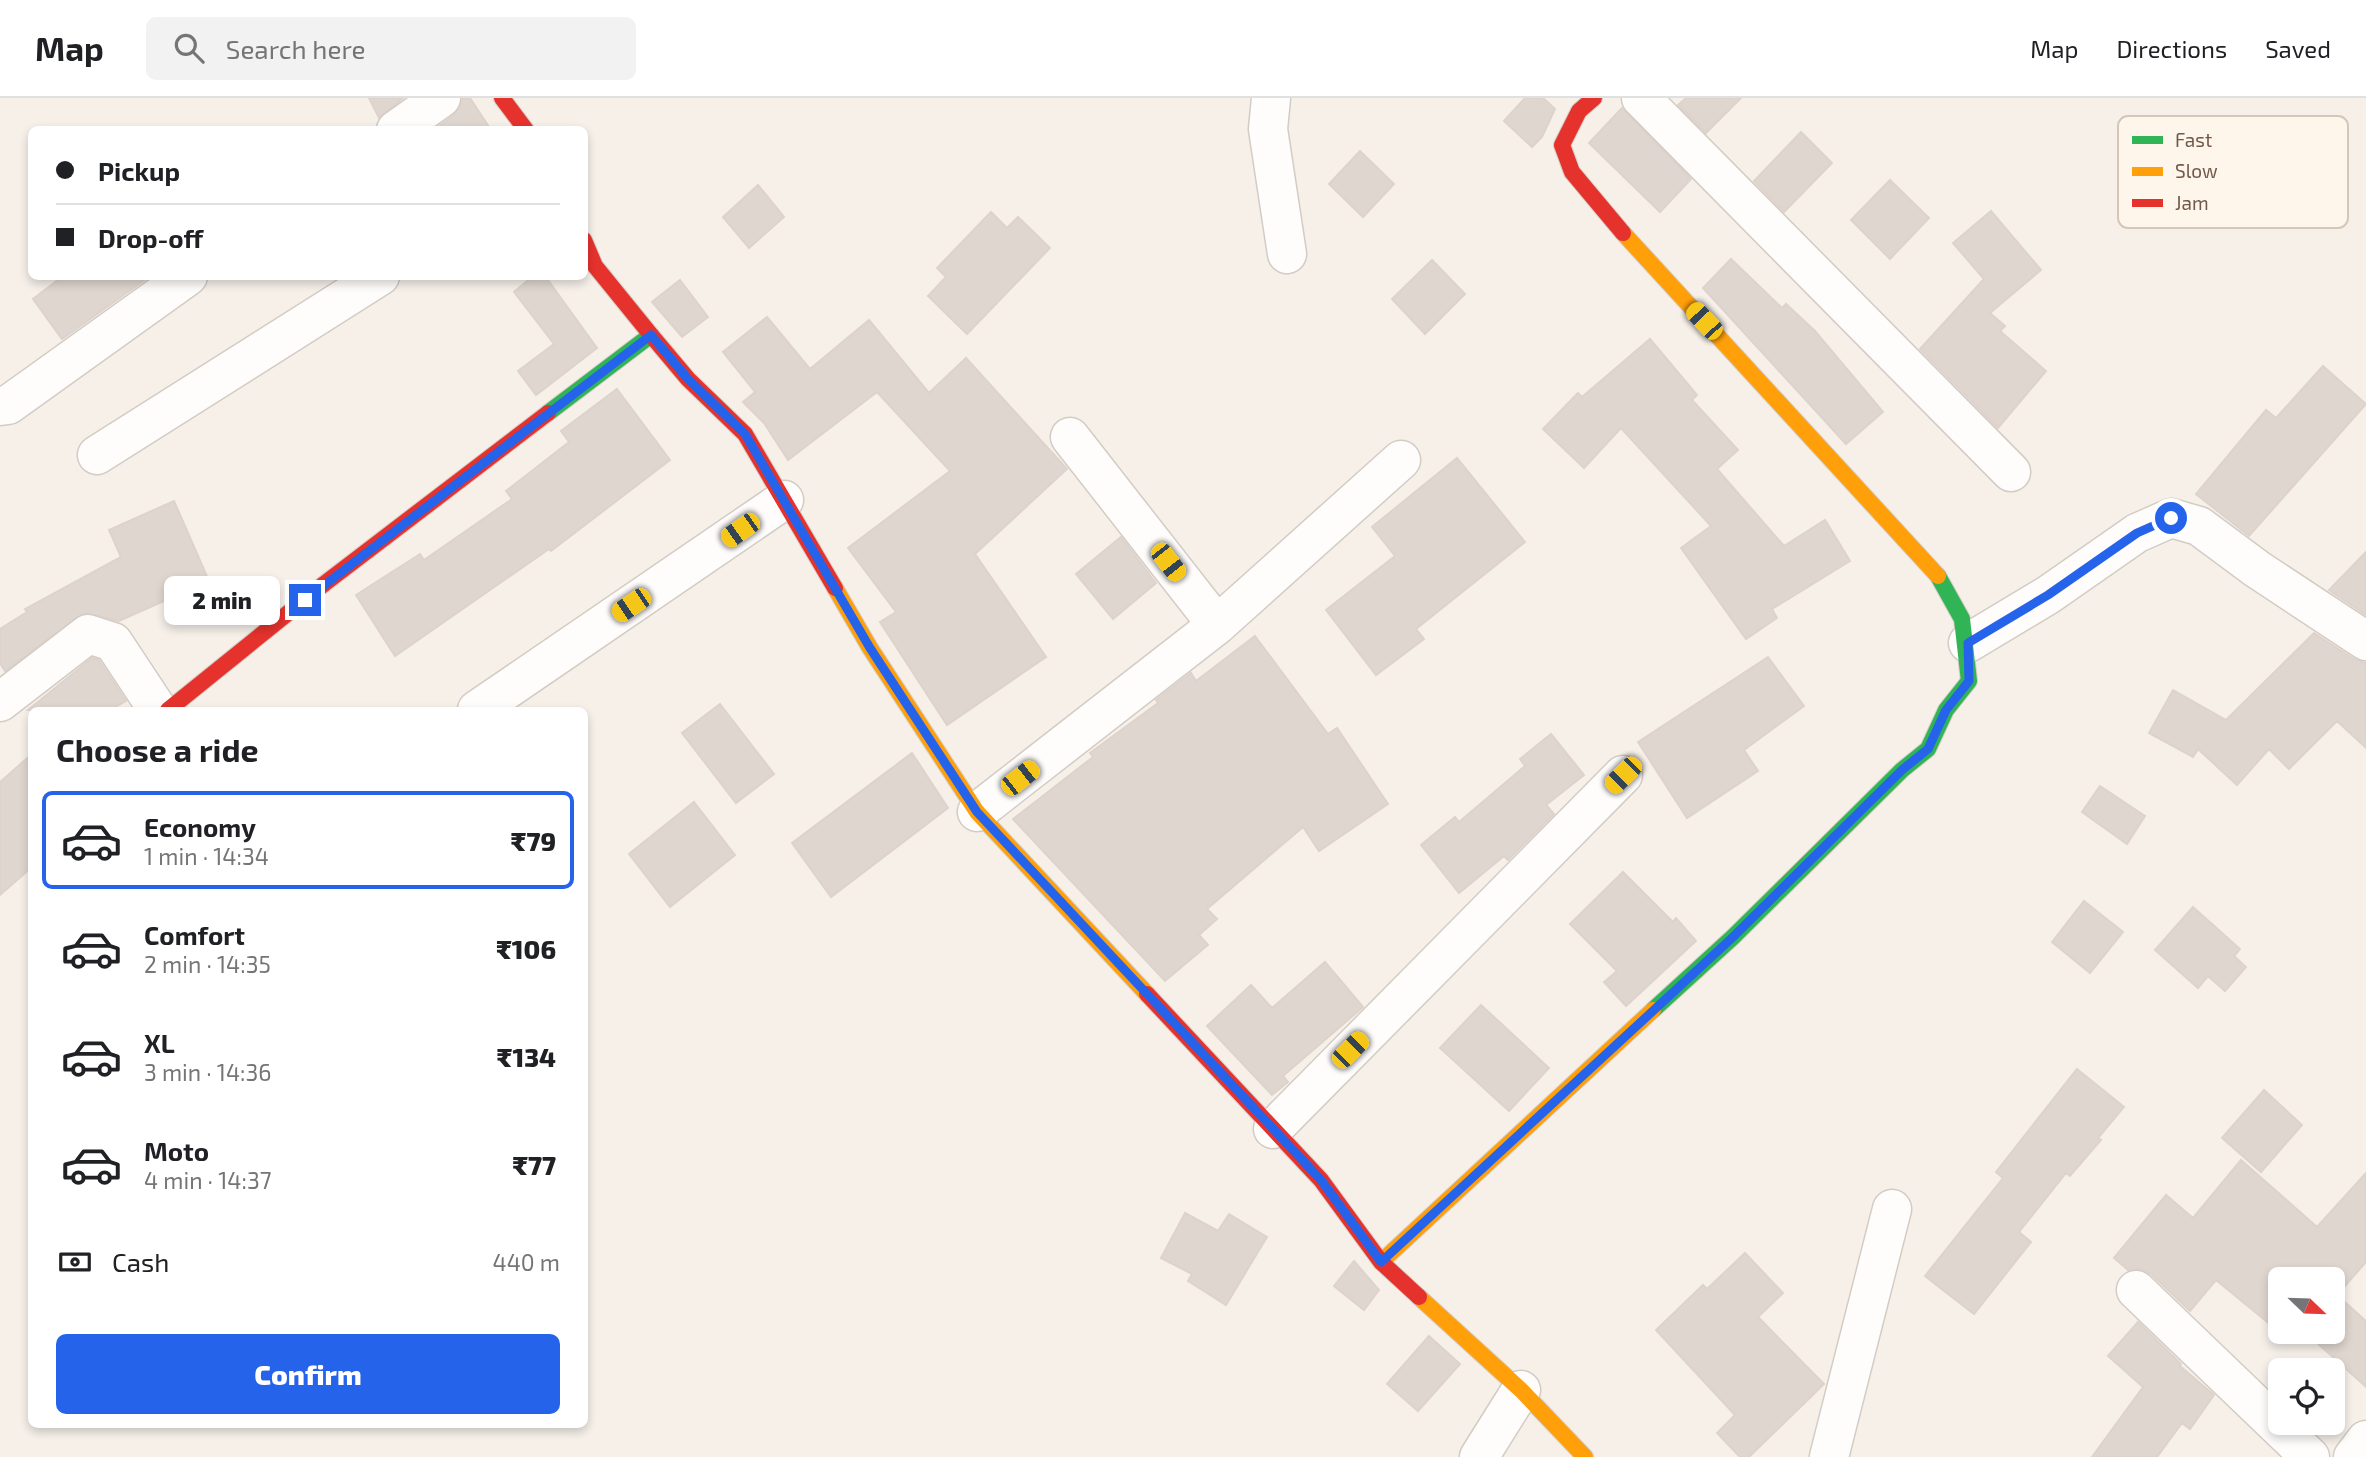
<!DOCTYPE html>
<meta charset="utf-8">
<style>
:root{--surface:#fff;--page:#f2f2f2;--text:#202124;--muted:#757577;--line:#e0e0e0;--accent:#2563eb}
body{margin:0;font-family:"Exo 2",sans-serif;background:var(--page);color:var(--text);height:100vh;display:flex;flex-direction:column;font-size:26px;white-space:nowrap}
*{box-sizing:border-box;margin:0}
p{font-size:23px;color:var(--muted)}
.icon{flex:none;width:38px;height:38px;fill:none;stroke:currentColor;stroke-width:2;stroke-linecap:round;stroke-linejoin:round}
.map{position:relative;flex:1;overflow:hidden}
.panel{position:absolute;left:28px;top:609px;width:560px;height:721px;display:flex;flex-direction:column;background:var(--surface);border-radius:10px;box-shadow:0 4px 10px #0003}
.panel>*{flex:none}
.banner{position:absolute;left:28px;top:28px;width:560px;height:154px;border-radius:10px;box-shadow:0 4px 10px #0003;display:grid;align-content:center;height:154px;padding:0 28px;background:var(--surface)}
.needle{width:46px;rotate:113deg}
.buttons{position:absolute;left:2268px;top:1169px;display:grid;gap:14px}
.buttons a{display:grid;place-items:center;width:77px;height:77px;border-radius:10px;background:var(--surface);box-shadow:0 4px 10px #0003;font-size:35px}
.end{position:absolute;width:32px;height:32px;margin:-16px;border:9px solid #2563eb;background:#fff;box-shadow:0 0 0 4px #fff}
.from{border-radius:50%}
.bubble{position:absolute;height:49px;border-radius:10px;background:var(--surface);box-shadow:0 4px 10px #0003;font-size:23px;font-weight:800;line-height:49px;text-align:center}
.car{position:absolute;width:21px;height:42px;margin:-21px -10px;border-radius:9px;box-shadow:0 0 5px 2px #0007;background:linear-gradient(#f5c518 24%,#345 0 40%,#f5c518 0 76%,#345 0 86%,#f5c518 0)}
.banner b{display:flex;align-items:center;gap:24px;height:66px;font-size:26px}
.banner b+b{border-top:2px solid var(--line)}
.banner i{width:18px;height:18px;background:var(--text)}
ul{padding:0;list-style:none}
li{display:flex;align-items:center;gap:21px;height:98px;margin:0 14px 10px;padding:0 14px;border:4px solid transparent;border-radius:10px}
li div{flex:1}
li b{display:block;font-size:26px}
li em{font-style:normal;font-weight:800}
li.on{border-color:var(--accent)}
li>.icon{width:63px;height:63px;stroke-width:1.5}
h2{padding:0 28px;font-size:32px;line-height:84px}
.pay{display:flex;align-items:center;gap:18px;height:77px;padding:0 28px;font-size:26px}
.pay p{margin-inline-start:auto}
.cta{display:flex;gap:14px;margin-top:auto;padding:14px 28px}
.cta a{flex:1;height:80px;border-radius:10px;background:var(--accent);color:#fff;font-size:28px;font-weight:800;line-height:80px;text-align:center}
header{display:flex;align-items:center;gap:42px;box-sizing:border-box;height:98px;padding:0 35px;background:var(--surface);border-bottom:2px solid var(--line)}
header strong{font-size:33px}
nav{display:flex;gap:38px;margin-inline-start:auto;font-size:24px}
.search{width:490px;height:63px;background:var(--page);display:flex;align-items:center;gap:18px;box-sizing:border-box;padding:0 24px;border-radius:10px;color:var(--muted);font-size:26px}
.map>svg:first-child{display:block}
</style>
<header>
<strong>Map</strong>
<div class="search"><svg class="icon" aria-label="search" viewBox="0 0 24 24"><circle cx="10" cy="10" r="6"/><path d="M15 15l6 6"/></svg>Search here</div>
<nav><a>Map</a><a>Directions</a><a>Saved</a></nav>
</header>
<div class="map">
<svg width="2366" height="1359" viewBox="0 0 2366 1359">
<rect width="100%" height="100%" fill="#f6f0e9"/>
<!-- building -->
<path fill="#dfd6cf" stroke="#ded3cc" stroke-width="2" d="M369,0h34l-24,20z
M463,0h7l21,32h-57l20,-15z
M1525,0h18l12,11 -13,28 -10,10 -28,-26z
M1686,0h55l-35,35 -28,-28z
M1622,10l69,71 -31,33 -71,-69z
M1801,34l31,31 -48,49 -30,-31z
M1360,53l34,33 -31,33 -34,-33z
M1890,82l39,38 -39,41 -39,-39z
M758,87l26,32 -35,31 -26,-31z
M1991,113l50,59 -51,43 15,13 -5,5 46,40 -48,57 -78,-79 64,-70 -31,-36z
M991,114l16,16 11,-11 32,31 -83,86 -39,-38 18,-19 -9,-9z
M1731,161l51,49 4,-4 29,27 68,81 -37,32 -143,-156z
M1432,162l33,34 -40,40 -33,-35z
M63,178h87l-88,63 -29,-40z
M533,178h12l52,72 -61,47 -18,-24 36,-27 -40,-52z
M680,182l28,37 -26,20 -30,-35z
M767,219l43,52 59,-49 60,73 37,-35 101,111 -92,85 71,103 -99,68 -67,-103 16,-10 -48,-64 102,-77 -73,-79 -89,68 -24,-37 -21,-21 12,-10 -32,-40z
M1650,241l47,56 -5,5 46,50 -21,19 67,77 41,-26 25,41 -78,48 5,9 -31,21 -65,-91 30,-22 -90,-98 -37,40 -41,-39 35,-36 4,4z
M2323,268l43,38 -117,132 -53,-42 70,-84 10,8z
M617,291l53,71 -119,91 -2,-2 -154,107 -39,-61 64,-41 4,6 88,-61 -6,-8 63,-49 -8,-11z
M1457,360l68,84 -109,87 8,10 -48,36 -50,-65 69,-54 -23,-29z
M174,403l35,80 -90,40 -35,-8 -79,58 -5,-8v-34l27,-17 -2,-3 96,-52 -12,-27z
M1121,439l35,46 -43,36 -37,-45z
M2366,454v63l-37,-25z
M2314,535l40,26 12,4v85l-29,-27 -48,48 -20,-20 -32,36 -39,-36 -5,8 -44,-24 24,-43 53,30z
M1255,538l73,98 9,-6 51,76 -69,47 -16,-24 -96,82 10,10 -18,16 9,10 -43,36 -152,-162 80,-62 -3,-4 68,-50 -2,-3 35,-27 5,8z
M1768,559l36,49 -60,44 14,21 -71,47 -49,-76z
M92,560l7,2 27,41 -16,9h-82z
M720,606l54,70 -38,29 -54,-70z
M1551,636l33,41 -38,30 8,9 -46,46 -4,-4 -45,37 -38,-48 34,-28 4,5 66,-56 -5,-7z
M912,655l36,55 -117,89 -39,-54z
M32,656v113l-32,28v-113z
M2100,688l45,30 -18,28 -45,-32z
M694,704l41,53 -65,52 -41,-53z
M1623,774l50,50 3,-4 20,23 -70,65 -22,-24 13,-11 -47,-47z
M2084,803l39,31 -33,41 -38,-31z
M2193,809l47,42 -6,7 12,11 -21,24 -17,-15 -10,12 -43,-38z
M1325,864l38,45 -80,69 5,6 -16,13 -65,-69 44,-41 21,23z
M1481,907l68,63 -40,43 -69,-63z
M2077,971l47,38 -26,31 3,2 -31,36 -4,-3 -47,59 12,10 -57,72 -49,-38 78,-98 -7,-6z
M2264,992l38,35 -41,47 -39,-34z
M2241,1062l76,67 49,-54v89l-29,33 29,26v66l-61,-55h28v-53h-53v53h6l-3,3 -67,-55 -26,31 -39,-37 -10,-5 -13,1 -14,-12 52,-63 27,23z
M1185,1115l33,18 11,-17 38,23 -41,68 -38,-24 4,-7 -31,-16z
M1745,1155l38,40 -25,24 66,67 -75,73h-9l-23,-24 18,-18 -79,-85 47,-45 4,4z
M1354,1163l25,29 -15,20 -30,-24z
M2138,1224l43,42 -1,2 34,29 -24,34 -8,-6 -25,34h-65l51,-70 -35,-31z
M1429,1238l31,28 -42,47 -31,-27z"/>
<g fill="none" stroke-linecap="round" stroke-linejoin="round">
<!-- street casing -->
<g stroke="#d3ccc5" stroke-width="41">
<path id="street" d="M1271,0l-3,31 19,125
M1641,0l370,374
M396,32l45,-32
M0,308l8,-1 180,-129
M1070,339l147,188
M97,357l283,-179
M1968,545l80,-48 89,-62 34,-15 28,8 58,43 109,72
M0,604l88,-68 25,8 45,68
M477,612l307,-210
M977,714l240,-187 184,-165
M1273,1031l350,-354
M2136,1192l174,167
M1479,1359l42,-67
M1829,1359l63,-248
M2353,1359l13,-17"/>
</g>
<!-- fast casing -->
<g stroke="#d5cdc6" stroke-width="18">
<path id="fast" d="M548,315l103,-78
M1653,912l80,-73 169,-167 26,-21 18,-39 23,-29 -7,-62 -24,-43"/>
</g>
<!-- slow casing -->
<g stroke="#d5cdc6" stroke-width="18">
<path id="slow" d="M1623,135l315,343
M835,490l35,60 107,164 170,182
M1381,1164l272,-252
M1419,1199l102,93 64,67"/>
</g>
<!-- jam casing -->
<g stroke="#d5cdc6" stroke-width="18">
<path id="jam" d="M502,0l24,32
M1594,0l-15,13 -17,34 10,27 51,61
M584,142l11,26 56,69 37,44 57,55 90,154
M168,612l156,-126 224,-171
M1147,896l174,186 60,82 38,35"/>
</g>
<!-- street -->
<use href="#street" stroke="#fefdfc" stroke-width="38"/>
<!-- fast -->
<use href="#fast" stroke="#30b455" stroke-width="16"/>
<!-- slow -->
<use href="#slow" stroke="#ff9f0a" stroke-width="16"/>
<!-- jam -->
<use href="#jam" stroke="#e5322d" stroke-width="16"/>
</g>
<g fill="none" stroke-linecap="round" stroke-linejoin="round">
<!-- route -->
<path stroke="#2563eb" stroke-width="9" d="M305,502l346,-265 37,44 57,55 125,214 107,164 344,368 60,82 352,-325 169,-167 26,-21 18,-39 23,-29 -1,-38 80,-48 89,-62 34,-15"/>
</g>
<!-- legend -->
<rect x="2118" y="18" width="230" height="112" rx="10" fill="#fef6ea" stroke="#d4c7ba" stroke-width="2"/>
<rect x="2132" y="38" width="31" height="8" fill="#30b455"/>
<rect x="2132" y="69" width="31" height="9" fill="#ff9f0a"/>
<rect x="2132" y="101" width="31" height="8" fill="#e5322d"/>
<g font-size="19" fill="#72584b">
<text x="2175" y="49">Fast</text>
<text x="2175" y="80">Slow</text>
<text x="2175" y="112">Jam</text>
</g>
</svg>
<div class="buttons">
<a><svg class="needle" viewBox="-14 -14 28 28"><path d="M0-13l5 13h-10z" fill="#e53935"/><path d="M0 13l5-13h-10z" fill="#757577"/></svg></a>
<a><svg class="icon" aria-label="locate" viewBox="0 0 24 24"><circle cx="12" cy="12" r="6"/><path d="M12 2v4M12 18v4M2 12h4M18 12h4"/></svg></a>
</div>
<i class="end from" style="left:2171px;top:420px"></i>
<i class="end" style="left:305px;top:502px"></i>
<div class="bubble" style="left:164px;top:478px;width:116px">2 min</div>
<i class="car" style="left:1704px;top:223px;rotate:317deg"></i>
<i class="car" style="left:740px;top:432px;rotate:235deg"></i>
<i class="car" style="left:1168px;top:464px;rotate:142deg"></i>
<i class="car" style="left:631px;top:507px;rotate:236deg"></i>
<i class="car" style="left:1623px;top:677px;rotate:225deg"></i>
<i class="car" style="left:1020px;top:680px;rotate:52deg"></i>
<i class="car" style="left:1350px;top:952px;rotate:45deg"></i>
<div class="banner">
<b><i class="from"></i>Pickup</b>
<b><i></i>Drop-off</b>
</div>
<section class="panel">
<h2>Choose a ride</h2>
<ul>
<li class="on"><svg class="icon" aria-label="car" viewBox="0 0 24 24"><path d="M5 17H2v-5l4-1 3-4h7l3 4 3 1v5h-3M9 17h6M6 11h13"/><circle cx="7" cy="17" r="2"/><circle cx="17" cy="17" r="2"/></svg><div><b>Economy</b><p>1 min · 14:34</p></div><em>₹79</em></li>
<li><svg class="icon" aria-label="car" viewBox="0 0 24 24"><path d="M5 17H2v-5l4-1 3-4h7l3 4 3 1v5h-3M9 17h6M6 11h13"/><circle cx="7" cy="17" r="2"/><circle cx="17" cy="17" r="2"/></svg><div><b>Comfort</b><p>2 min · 14:35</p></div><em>₹106</em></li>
<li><svg class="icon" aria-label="car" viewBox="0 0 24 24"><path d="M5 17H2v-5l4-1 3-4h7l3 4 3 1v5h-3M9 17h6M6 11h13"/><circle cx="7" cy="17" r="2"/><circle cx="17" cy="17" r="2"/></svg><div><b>XL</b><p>3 min · 14:36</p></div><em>₹134</em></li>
<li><svg class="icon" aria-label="car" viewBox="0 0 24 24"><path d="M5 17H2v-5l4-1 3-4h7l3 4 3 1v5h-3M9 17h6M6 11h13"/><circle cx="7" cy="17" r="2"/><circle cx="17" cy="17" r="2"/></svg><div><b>Moto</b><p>4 min · 14:37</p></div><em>₹77</em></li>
</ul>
<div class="pay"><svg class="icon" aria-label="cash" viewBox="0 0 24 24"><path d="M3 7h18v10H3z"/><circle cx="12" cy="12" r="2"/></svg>Cash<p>440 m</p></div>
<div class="cta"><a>Confirm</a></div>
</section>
</div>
